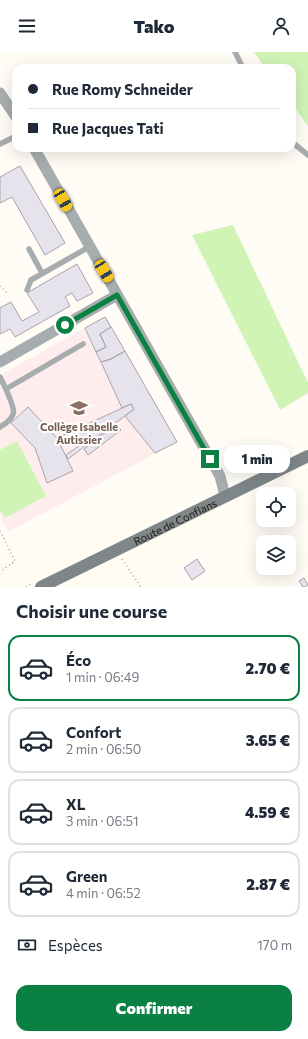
<!DOCTYPE html>
<html lang="fr">
<meta charset="utf-8">
<style>
:root{--surface:#fff;--page:#f6f6f7;--text:#1f2937;--muted:#747a83;--line:#e0e1e3;--accent:#0b8043}
body{margin:0;font-family:Commissioner,sans-serif;background:var(--page);color:var(--text);height:100vh;display:flex;flex-direction:column;font-size:15px;white-space:nowrap}
*{box-sizing:border-box;margin:0}
p{font-size:13px;color:var(--muted)}
.icon{flex:none;width:22px;height:22px;fill:none;stroke:currentColor;stroke-width:2;stroke-linecap:round;stroke-linejoin:round}
.map{position:relative;height:535px;overflow:hidden}
.panel{display:flex;flex-direction:column;background:var(--surface);flex:1}
.panel>*{flex:none}
.banner{position:absolute;left:12px;top:12px;width:284px;height:88px;border-radius:12px;box-shadow:0 4px 16px #0002;display:grid;align-content:center;height:88px;padding:0 16px;background:var(--surface)}
.fabs{position:absolute;left:256px;top:435px;display:grid;gap:8px}
.fabs a{display:grid;place-items:center;width:40px;height:40px;border-radius:8px;background:var(--surface);box-shadow:0 4px 16px #0002;font-size:20px}
.end{position:absolute;width:18px;height:18px;margin:-9px;border:5px solid #0b8043;background:#fff;box-shadow:0 0 0 2px #fff}
.from{border-radius:50%}
.bubble{position:absolute;height:28px;border-radius:12px;background:var(--surface);box-shadow:0 4px 16px #0002;font-size:13px;font-weight:800;line-height:28px;text-align:center}
.car{position:absolute;width:12px;height:24px;margin:-12px -6px;border-radius:5px;box-shadow:0 0 3px 1px #0007;background:linear-gradient(#f5c518 24%,#345 0 40%,#f5c518 0 76%,#345 0 86%,#f5c518 0)}
.banner b{display:flex;align-items:center;gap:14px;height:38px;font-size:15px}
.banner b+b{border-top:1px solid var(--line)}
.banner i{width:10px;height:10px;background:var(--text)}
ul{padding:0;list-style:none}
li{display:flex;align-items:center;gap:12px;height:66px;margin:0 8px 6px;padding:0 8px;border:2px solid var(--line);border-radius:12px}
li div{flex:1}
li b{display:block;font-size:15px}
li em{font-style:normal;font-weight:800}
li.on{border-color:var(--accent)}
li>.icon{width:36px;height:36px;stroke-width:1.5}
h2{padding:0 16px;font-size:18px;line-height:48px}
.pay{display:flex;align-items:center;gap:10px;height:44px;padding:0 16px;font-size:15px}
.pay p{margin-inline-start:auto}
.button{display:flex;gap:8px;margin-top:auto;padding:8px 16px}
.button a{flex:1;height:46px;border-radius:12px;background:var(--accent);color:#fff;font-size:16px;font-weight:800;line-height:46px;text-align:center}
header{display:flex;justify-content:space-between;align-items:center;height:52px;padding:0 16px;background:var(--surface);font-size:18px;font-weight:800}
.map>svg:first-child{display:block}
</style>
<header><svg class="icon" aria-label="menu" viewBox="0 0 24 24"><path d="M4 6h16M4 12h16M4 18h16"/></svg>Tako<svg class="icon" aria-label="person" viewBox="0 0 24 24"><circle cx="12" cy="8" r="4"/><path d="M4 21q1-7 8-7t8 7"/></svg></header>
<div class="map">
<svg width="308" height="535" viewBox="0 0 308 535">
<rect width="100%" height="100%" fill="#fffbf5"/>
<!-- education -->
<path fill="#feedec" d="M105,265l72,125 -169,90 -8,-16v-141z"/>
<!-- green -->
<path fill="#d0f3b6" d="M254,0h54v74l-16,-22v-36h-27z
M233,173l75,158v10l-28,17 -88,-175z
M17,389l29,55 -41,22 -5,-8v-60z"/>
<!-- building -->
<path fill="#e7e3ed" stroke="#a8a3ad" d="M20,114l45,77 -20,12 -33,-58 -12,6v-26z
M77,212l16,29 -16,8 -5,-8 -7,4 5,9 -55,31 -5,-8 -10,5v-26l11,-6 11,19 17,-9 -12,-19z
M105,265l6,10 -11,7 6,13 -10,5 -11,-24z
M111,275l14,24 -14,8 -10,3 -5,-10 10,-5 -6,-13z
M125,299l52,91 -22,11 -30,-37 9,-7 -3,-5 -9,4 -21,-46 10,-3z
M131,352l3,5 -66,50 -2,-4 14,-10 -5,-11 -16,7 -2,-3z
M28,355l29,31 16,33 -26,12 -12,-35 -24,-25z
M116,372l5,6 -33,25 -4,-6z
M197,507l8,12 -13,9 -8,-12z
M304,526l4,7 -3,2h-2l-4,-6z"/>
<g fill="none" stroke-linecap="round" stroke-linejoin="round">
<!-- path -->
<path stroke="#a8a4a0" stroke-width="1.5" stroke-dasharray="1 3" stroke-linecap="butt" d="M0,234l7,7
M0,479l15,30 -15,11
M122,507l19,28
M26,535l5,-3"/>
<!-- lane -->
<path stroke="#a7acae" stroke-width="5.5" d="M235,0l8,16
M292,90l16,13
M0,92l16,-8
M29,197l13,24
M27,238l4,-10 58,-33
M0,325l6,12 77,-45
M0,375c21,-12 13,-19 6,-38"/>
<!-- street -->
<path stroke="#a7acae" stroke-width="11" d="M0,41l16,24
M34,96l186,328 5,20
M0,310l117,-67"/>
<!-- secondary -->
<path stroke="#7e8688" stroke-width="12" id="s1" d="M41,535l267,-131"/>
</g>
<g fill="none" stroke-linecap="round" stroke-linejoin="round">
<!-- route -->
<path stroke="#0b8043" stroke-width="5" d="M65,273l52,-30 93,164"/>
</g>
<!-- icons -->
<defs>
<g id="school-bare" transform="scale(1.38)"><path d="M0-5L7-2L0 1L-7-2ZM-4 1L0 2.5L4 1V4Q0 6-4 4Z" fill="#8d6e63" stroke="#fff" stroke-width="2.5" paint-order="stroke"/></g>
</defs>
<g fill-rule="evenodd">
<use href="#school-bare" x="79" y="356"/>
</g>
<g text-anchor="middle" dominant-baseline="central" stroke-width="4" stroke-linejoin="round" paint-order="stroke">
<!-- education labels -->
<g font-size="11" font-weight="bold" fill="#785e54" stroke="#fff">
<text x="79" y="374">Collège Isabelle<tspan x="79" dy="13">Autissier</tspan></text>
</g>
<!-- street labels -->
<g font-size="11" fill="#1d1b18" stroke="#fff">
<text stroke="none"><textPath href="#s1" startOffset="149">Route de Conflans</textPath></text>
</g>
</g>
</svg>
<div class="fabs">
<a><svg class="icon" aria-label="locate" viewBox="0 0 24 24"><circle cx="12" cy="12" r="6"/><path d="M12 2v4M12 18v4M2 12h4M18 12h4"/></svg></a>
<a><svg class="icon" aria-label="layers" viewBox="0 0 24 24"><path d="M12 4l9 5-9 5-9-5zM3 14l9 5 9-5"/></svg></a>
</div>
<i class="end from" style="left:65px;top:273px"></i>
<i class="end" style="left:210px;top:407px"></i>
<div class="bubble" style="left:224px;top:393px;width:66px">1 min</div>
<i class="car" style="left:63px;top:148px;rotate:150deg"></i>
<i class="car" style="left:104px;top:219px;rotate:149deg"></i>
<div class="banner">
<b><i class="from"></i>Rue Romy Schneider</b>
<b><i></i>Rue Jacques Tati</b>
</div>
</div>
<section class="panel">
<h2>Choisir une course</h2>
<ul>
<li class="on"><svg class="icon" aria-label="car" viewBox="0 0 24 24"><path d="M5 17H2v-5l4-1 3-4h7l3 4 3 1v5h-3M9 17h6M6 11h13"/><circle cx="7" cy="17" r="2"/><circle cx="17" cy="17" r="2"/></svg><div><b>Éco</b><p>1 min · 06:49</p></div><em>2.70 €</em></li>
<li><svg class="icon" aria-label="car" viewBox="0 0 24 24"><path d="M5 17H2v-5l4-1 3-4h7l3 4 3 1v5h-3M9 17h6M6 11h13"/><circle cx="7" cy="17" r="2"/><circle cx="17" cy="17" r="2"/></svg><div><b>Confort</b><p>2 min · 06:50</p></div><em>3.65 €</em></li>
<li><svg class="icon" aria-label="car" viewBox="0 0 24 24"><path d="M5 17H2v-5l4-1 3-4h7l3 4 3 1v5h-3M9 17h6M6 11h13"/><circle cx="7" cy="17" r="2"/><circle cx="17" cy="17" r="2"/></svg><div><b>XL</b><p>3 min · 06:51</p></div><em>4.59 €</em></li>
<li><svg class="icon" aria-label="car" viewBox="0 0 24 24"><path d="M5 17H2v-5l4-1 3-4h7l3 4 3 1v5h-3M9 17h6M6 11h13"/><circle cx="7" cy="17" r="2"/><circle cx="17" cy="17" r="2"/></svg><div><b>Green</b><p>4 min · 06:52</p></div><em>2.87 €</em></li>
</ul>
<div class="pay"><svg class="icon" aria-label="cash" viewBox="0 0 24 24"><path d="M3 7h18v10H3z"/><circle cx="12" cy="12" r="2"/></svg>Espèces<p>170 m</p></div>
<div class="button"><a>Confirmer</a></div>
</section>
